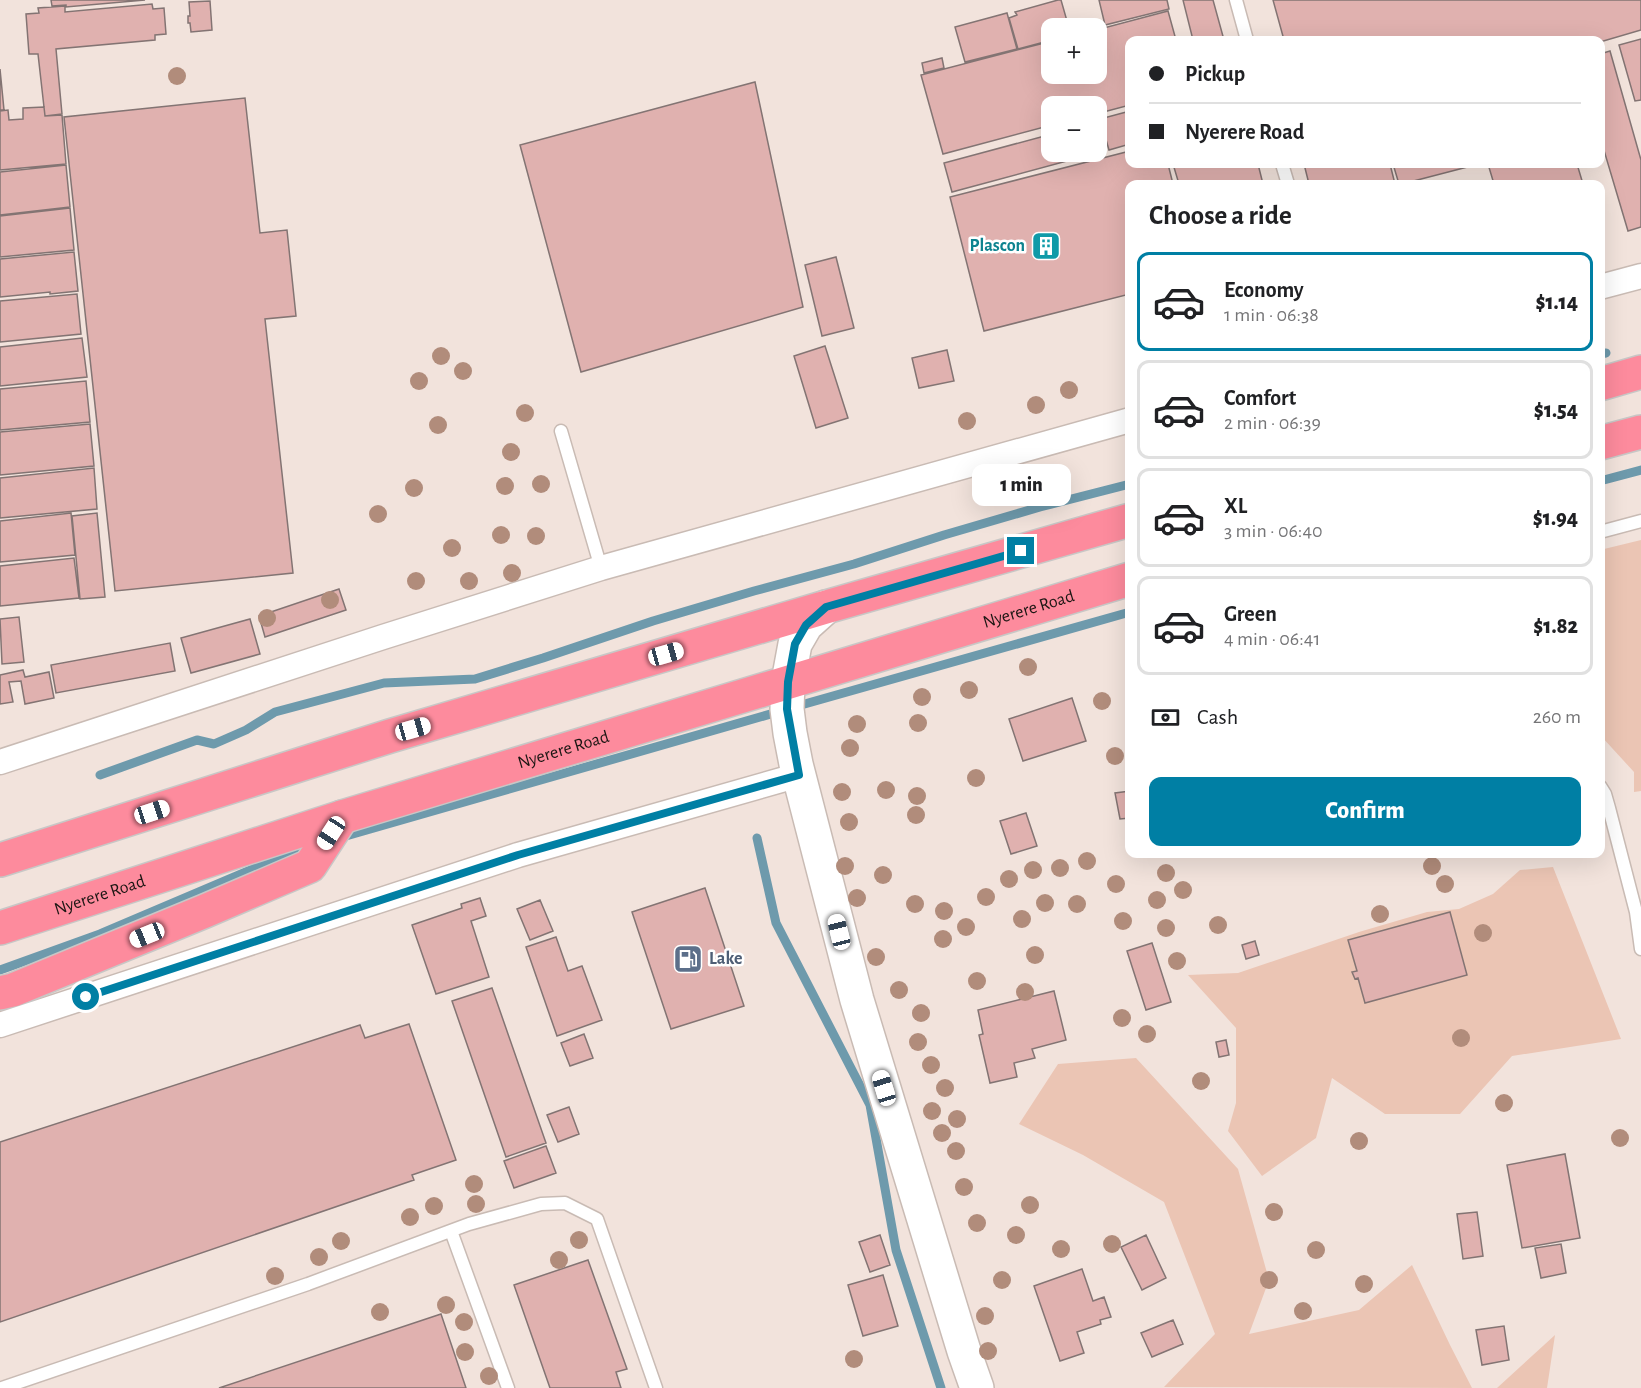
<!DOCTYPE html>
<meta charset="utf-8">
<style>
:root{--surface:#fff;--page:#f6f6f6;--text:#202124;--muted:#757577;--line:#e0e0e0;--accent:#007fa4}
body{margin:0;font-family:"Alegreya Sans",sans-serif;background:var(--page);color:var(--text);height:100vh;display:flex;flex-direction:column;font-size:22px;white-space:nowrap}
*{box-sizing:border-box;margin:0}
p{font-size:20px;color:var(--muted)}
.icon{flex:none;width:33px;height:33px;fill:none;stroke:currentColor;stroke-width:2;stroke-linecap:round;stroke-linejoin:round}
.map{position:relative;flex:1;overflow:hidden}
.details{position:absolute;left:1125px;top:180px;width:480px;height:678px;display:flex;flex-direction:column;background:var(--surface);border-radius:12px;box-shadow:0 6px 24px #0002}
.details>*{flex:none}
.banner{position:absolute;left:1125px;top:36px;width:480px;height:132px;border-radius:12px;box-shadow:0 6px 24px #0002;display:grid;align-content:center;height:132px;padding:0 24px;background:var(--surface)}
.buttons{position:absolute;left:1041px;top:18px;display:grid;gap:12px}
.buttons a{display:grid;place-items:center;width:66px;height:66px;border-radius:12px;background:var(--surface);box-shadow:0 6px 24px #0002;font-size:30px}
.end{position:absolute;width:27px;height:27px;margin:-14px;border:8px solid #007fa4;background:#fff;box-shadow:0 0 0 3px #fff}
.from{border-radius:50%}
.bubble{position:absolute;height:42px;border-radius:12px;background:var(--surface);box-shadow:0 6px 24px #0002;font-size:20px;font-weight:800;line-height:42px;text-align:center}
.car{position:absolute;width:18px;height:36px;margin:-18px -9px;border-radius:8px;box-shadow:0 0 4px 2px #0007;background:linear-gradient(#fff 24%,#345 0 40%,#fff 0 76%,#345 0 86%,#fff 0)}
.banner b{display:flex;align-items:center;gap:21px;height:57px;font-size:22px}
.banner b+b{border-top:2px solid var(--line)}
.banner i{width:15px;height:15px;background:var(--text)}
ul{padding:0;list-style:none}
li{display:flex;align-items:center;gap:18px;height:99px;margin:0 12px 9px;padding:0 12px;border:3px solid var(--line);border-radius:12px}
li div{flex:1}
li b{display:block;font-size:22px}
li em{font-style:normal;font-weight:800}
li.current{border-color:var(--accent)}
li>.icon{width:54px;height:54px;stroke-width:1.5}
h2{padding:0 24px;font-size:27px;line-height:72px}
.pay{display:flex;align-items:center;gap:15px;height:66px;padding:0 24px;font-size:22px}
.pay p{margin-inline-start:auto}
.primary-button{display:flex;gap:12px;margin-top:auto;padding:12px 24px}
.primary-button a{flex:1;height:69px;border-radius:12px;background:var(--accent);color:#fff;font-size:24px;font-weight:800;line-height:69px;text-align:center}
.map>svg:first-child{display:block}
</style>
<div class="map">
<svg width="1641" height="1388" viewBox="0 0 1641 1388">
<rect width="100%" height="100%" fill="#f2e3dc"/>
<!-- green -->
<path fill="#ebc5b4" d="M1641,540v251l-7,1v-20l-33,-36 -1,-186z
M1553,867l68,172 -109,17 -52,58h-75l-53,-36 -16,60 -54,38 -34,-45 8,-28v-75l-48,-53 50,-2 121,-41 68,-20 32,-3 34,-15 27,-24z
M1136,1058l102,111 31,111 -20,54 110,-24 53,-45 38,80 22,43 -308,-1 51,-53 -51,-132 -81,-47 -64,-31 39,-60z
M1555,1335l-8,53h-50z"/>
<g fill="none" stroke-linecap="round" stroke-linejoin="round">
<!-- stream -->
<path stroke="#6e9aac" stroke-width="9" d="M1600,354l6,-1
M1600,481l41,-11
M794,707l336,-95
M100,775l97,-35 17,4 32,-14 29,-18 109,-29 91,-4 68,-21 110,-37 101,-30 100,-27 90,-29 96,-28 90,-23
M339,838l442,-127
M757,838l19,85 94,182 26,145 45,138
M0,970l100,-36 200,-85 11,-3"/>
</g>
<!-- building -->
<path fill="#e0b1af" stroke="#837473" stroke-width="1.5" d="M51,0h94l-79,7v-2l-14,1z
M1058,0h3l8,28h-17v12l-34,9 -9,-31 8,-3 -2,-3z
M1099,0h68l2,9 -64,16z
M1183,0h30l11,40h-31z
M1273,0h368v30l-41,12v-2h-316z
M210,1l2,29 -21,2 -1,-9h-2v-7h2l-1,-14z
M152,4l1,5 11,-1 2,26 -11,1v5l-99,9 6,65 -17,2 -7,-62h-9l-3,-40 13,-1 -1,-5 27,-2v6z
M1168,11l8,29h-46v65l-34,9v-8h-44v19l-109,29 -22,-79 131,-34v33h44v-44z
M1007,13l10,36 -52,13 -10,-35z
M1641,39v61l-6,1 -16,-56z
M1610,51l31,109v67l-13,4 -28,-94v-83z
M942,58l2,10 -20,5 -2,-10z
M0,69l4,41h-4z
M755,82l48,225 -222,65 -61,-227z
M245,98l15,135 27,-3 9,86 -31,3 28,254 -178,18 -51,-474z
M44,107l1,9 17,-1 4,49 -66,6v-59l8,-1 1,10 14,-1v-11z
M1130,111v33l-21,6 -9,-31z
M1096,122l8,29 -152,41 -8,-29 108,-29v18h44z
M1130,151v13h38l5,20h-43v110l-146,37 -34,-134z
M1173,164h85l5,20h-84z
M1304,164h86l5,20h-86z
M1393,164h86l-77,20h-3z
M1488,164h89l6,20h-89z
M66,165l4,42 -70,8v-43z
M70,208l4,42 -74,7v-41z
M74,252l4,39 -28,3v-2l-50,5v-38z
M836,257l18,71 -32,8 -17,-71z
M77,294l4,40 -81,8v-41z
M82,338l5,39 -87,9v-39z
M825,346l23,72 -32,10 -22,-72z
M947,350l7,31 -35,7 -7,-30z
M86,381l4,41 -90,8v-41z
M90,424l4,42 -94,9v-43z
M94,468l3,41 -97,9v-40z
M71,513l4,42 -75,7v-41z
M97,513l8,84 -25,2 -8,-83z
M74,558l5,40 -79,8v-40z
M339,589l7,21 -81,27 -6,-21z
M19,617l5,45 -22,2 -2,-45z
M250,619l10,35 -69,19 -10,-35z
M170,643l5,28 -119,22 -5,-28z
M23,670l2,7 24,-5 5,26 -29,6 -4,-23 -12,1 4,20 -13,2v-29z
M1072,698l14,43 -63,20 -14,-42z
M1130,791v27l-10,1 -5,-26z
M1026,813l11,33 -26,8 -11,-33z
M705,888l39,118 -73,23 -39,-117z
M480,898l6,18 -15,5 18,56 -53,17 -24,-69 50,-17 -1,-4z
M540,900l13,31 -23,9 -13,-31z
M1450,912l17,63 -102,28 -7,-25 -3,1 -3,-7 5,-1 -9,-31z
M556,937l12,34 14,-5 20,54 -45,16 -31,-89z
M1255,941l4,14 -13,4 -4,-14z
M1152,943l19,59 -25,8 -19,-59z
M492,988l54,155 -40,14 -54,-156z
M1054,991l12,49 -34,9 3,9 -21,5 3,14 -27,6 -11,-48 4,-1 -5,-24z
M409,1024l47,136 -44,15 2,5 -414,142v-180l360,-117 5,13z
M584,1034l9,24 -23,8 -9,-23z
M1226,1040l3,15 -10,2 -3,-15z
M569,1107l10,27 -21,8 -11,-27z
M546,1146l10,27 -42,15 -10,-27z
M1565,1154l15,84 -58,10 -15,-83z
M1477,1212l6,44 -20,3 -6,-45z
M880,1235l10,30 -20,7 -11,-30z
M1146,1235l20,43 -24,12 -21,-43z
M1561,1244l5,29 -25,5 -6,-30z
M588,1260l39,109 -11,3 5,16h-71l-36,-103z
M1082,1269l11,32 11,-4 7,20 -11,3 1,4 -24,8 7,21 -24,8 -26,-75z
M883,1275l15,51 -35,10 -15,-51z
M441,1314l25,74h-247z
M1173,1320l10,24 -31,13 -11,-24z
M1504,1326l5,34 -27,5 -6,-35z"/>
<g fill="none" stroke-linecap="round" stroke-linejoin="round">
<!-- lane casing -->
<g stroke="#c9bbb4" stroke-width="15">
<path id="lane" d="M1236,0l11,40
M1282,164l6,20
M561,431l40,137
M1600,532l41,-11
M1600,786l5,8 4,14 27,104 5,37
M451,1231l57,157
M2,1388l306,-104 161,-60 72,-20 24,-1 32,16 59,169"/>
</g>
<!-- street casing -->
<g stroke="#c9bbb4" stroke-width="27">
<path id="street" d="M1600,287l41,-11
M0,762l383,-125 218,-69 529,-148
M0,1025l518,-170 281,-80"/>
</g>
<!-- secondary casing -->
<g stroke="#c9bbb4" stroke-width="36">
<path id="secondary" d="M826,607l-20,18 -11,19 -7,38 -1,27 3,24 6,31 61,236 107,351 13,37"/>
</g>
<!-- highway casing -->
<g stroke="#c8c7c6" stroke-width="36">
<g id="highway">
<path d="M1600,384l41,-12"/>
<path d="M1600,443l41,-11"/>
<path d="M0,860l390,-124 436,-129 304,-87"/>
<path id="s1" d="M0,928l342,-111 788,-238"/>
<path d="M0,993l13,-3 192,-79 105,-45 32,-49"/>
</g>
</g>
<!-- lane -->
<use href="#lane" stroke="#fff" stroke-width="12"/>
<!-- street -->
<use href="#street" stroke="#fff" stroke-width="24"/>
<!-- secondary -->
<use href="#secondary" stroke="#fff" stroke-width="33"/>
<!-- highway -->
<use href="#highway" stroke="#fd8b9d" stroke-width="33"/>
</g>
<!-- trees -->
<g fill="#b18c7b">
<circle cx="177" cy="76" r="9"/>
<circle cx="441" cy="356" r="9"/>
<circle cx="463" cy="371" r="9"/>
<circle cx="419" cy="381" r="9"/>
<circle cx="1069" cy="390" r="9"/>
<circle cx="1036" cy="405" r="9"/>
<circle cx="525" cy="413" r="9"/>
<circle cx="967" cy="421" r="9"/>
<circle cx="438" cy="425" r="9"/>
<circle cx="511" cy="452" r="9"/>
<circle cx="541" cy="484" r="9"/>
<circle cx="505" cy="486" r="9"/>
<circle cx="414" cy="488" r="9"/>
<circle cx="378" cy="514" r="9"/>
<circle cx="501" cy="535" r="9"/>
<circle cx="536" cy="536" r="9"/>
<circle cx="452" cy="548" r="9"/>
<circle cx="512" cy="573" r="9"/>
<circle cx="416" cy="581" r="9"/>
<circle cx="469" cy="581" r="9"/>
<circle cx="330" cy="600" r="9"/>
<circle cx="267" cy="618" r="9"/>
<circle cx="1028" cy="667" r="9"/>
<circle cx="969" cy="690" r="9"/>
<circle cx="922" cy="697" r="9"/>
<circle cx="1102" cy="701" r="9"/>
<circle cx="918" cy="723" r="9"/>
<circle cx="857" cy="724" r="9"/>
<circle cx="850" cy="748" r="9"/>
<circle cx="1115" cy="756" r="9"/>
<circle cx="976" cy="778" r="9"/>
<circle cx="886" cy="790" r="9"/>
<circle cx="842" cy="792" r="9"/>
<circle cx="917" cy="796" r="9"/>
<circle cx="916" cy="815" r="9"/>
<circle cx="849" cy="822" r="9"/>
<circle cx="1087" cy="861" r="9"/>
<circle cx="845" cy="866" r="9"/>
<circle cx="1432" cy="866" r="9"/>
<circle cx="1060" cy="868" r="9"/>
<circle cx="1033" cy="870" r="9"/>
<circle cx="1166" cy="873" r="9"/>
<circle cx="883" cy="875" r="9"/>
<circle cx="1009" cy="879" r="9"/>
<circle cx="1116" cy="884" r="9"/>
<circle cx="1445" cy="884" r="9"/>
<circle cx="1183" cy="890" r="9"/>
<circle cx="986" cy="897" r="9"/>
<circle cx="857" cy="898" r="9"/>
<circle cx="1157" cy="900" r="9"/>
<circle cx="1045" cy="903" r="9"/>
<circle cx="915" cy="904" r="9"/>
<circle cx="1077" cy="904" r="9"/>
<circle cx="944" cy="911" r="9"/>
<circle cx="1380" cy="914" r="9"/>
<circle cx="1022" cy="919" r="9"/>
<circle cx="1123" cy="921" r="9"/>
<circle cx="1218" cy="925" r="9"/>
<circle cx="966" cy="927" r="9"/>
<circle cx="1166" cy="928" r="9"/>
<circle cx="1483" cy="933" r="9"/>
<circle cx="943" cy="939" r="9"/>
<circle cx="1035" cy="955" r="9"/>
<circle cx="876" cy="957" r="9"/>
<circle cx="1177" cy="961" r="9"/>
<circle cx="977" cy="981" r="9"/>
<circle cx="899" cy="990" r="9"/>
<circle cx="1025" cy="992" r="9"/>
<circle cx="921" cy="1013" r="9"/>
<circle cx="1122" cy="1018" r="9"/>
<circle cx="1147" cy="1034" r="9"/>
<circle cx="1461" cy="1038" r="9"/>
<circle cx="918" cy="1042" r="9"/>
<circle cx="931" cy="1065" r="9"/>
<circle cx="1201" cy="1081" r="9"/>
<circle cx="945" cy="1088" r="9"/>
<circle cx="1504" cy="1103" r="9"/>
<circle cx="932" cy="1111" r="9"/>
<circle cx="957" cy="1119" r="9"/>
<circle cx="942" cy="1133" r="9"/>
<circle cx="1620" cy="1138" r="9"/>
<circle cx="1359" cy="1141" r="9"/>
<circle cx="956" cy="1151" r="9"/>
<circle cx="474" cy="1184" r="9"/>
<circle cx="964" cy="1187" r="9"/>
<circle cx="476" cy="1204" r="9"/>
<circle cx="1030" cy="1205" r="9"/>
<circle cx="434" cy="1206" r="9"/>
<circle cx="1274" cy="1212" r="9"/>
<circle cx="410" cy="1217" r="9"/>
<circle cx="977" cy="1223" r="9"/>
<circle cx="1016" cy="1235" r="9"/>
<circle cx="579" cy="1240" r="9"/>
<circle cx="341" cy="1241" r="9"/>
<circle cx="1112" cy="1244" r="9"/>
<circle cx="1061" cy="1249" r="9"/>
<circle cx="1316" cy="1250" r="9"/>
<circle cx="319" cy="1257" r="9"/>
<circle cx="559" cy="1260" r="9"/>
<circle cx="275" cy="1276" r="9"/>
<circle cx="1002" cy="1280" r="9"/>
<circle cx="1269" cy="1280" r="9"/>
<circle cx="1364" cy="1284" r="9"/>
<circle cx="446" cy="1305" r="9"/>
<circle cx="1303" cy="1311" r="9"/>
<circle cx="380" cy="1312" r="9"/>
<circle cx="985" cy="1316" r="9"/>
<circle cx="464" cy="1322" r="9"/>
<circle cx="988" cy="1351" r="9"/>
<circle cx="465" cy="1352" r="9"/>
<circle cx="854" cy="1359" r="9"/>
<circle cx="489" cy="1376" r="9"/>
</g>
<g fill="none" stroke-linecap="round" stroke-linejoin="round">
<!-- route -->
<path stroke="#007fa4" stroke-width="8" d="M86,997l432,-142 281,-80 -12,-66 1,-27 7,-38 11,-19 20,-18 195,-56"/>
</g>
<!-- icons -->
<defs>
<g id="building-square" transform="scale(1.5)"><rect x="-9" y="-9" width="18" height="18" rx="4" fill="#0f9aa8" stroke="#fff"/><path d="M-4-6H4V6H1V3H-1V6H-4ZM-2.5-4.3h1.7v1.8h-1.7ZM.8-4.3h1.7v1.8H.8ZM-2.5-1h1.7V.8h-1.7ZM.8-1h1.7V.8H.8Z" fill="#fff"/></g>
<g id="fuel-square" transform="scale(1.5)"><rect x="-9" y="-9" width="18" height="18" rx="4" fill="#5c6f8a" stroke="#fff"/><path d="M-5.5-6h7V0h2V4h1.3V-2.5L3-4.5l.8-.8L6-3V5H2.5V1h-1V6h-7ZM-4.2-4.7v3.2H.2V-4.7Z" fill="#fff"/></g>
</defs>
<g fill-rule="evenodd">
<use href="#building-square" x="1046" y="246"/>
<use href="#fuel-square" x="688" y="959"/>
</g>
<g text-anchor="middle" dominant-baseline="central" stroke-width="5" stroke-linejoin="round" paint-order="stroke">
<!-- culture labels -->
<g font-size="18" font-weight="bold" fill="#0d838f" stroke="#fff" text-anchor="end">
<text x="1025" y="246">Plascon</text>
</g>
<!-- street labels -->
<g font-size="18" fill="#1b1613" stroke="#fff">
<text stroke="none"><textPath href="#s1" startOffset="1077">Nyerere Road</textPath></text>
<text stroke="none"><textPath href="#s1" startOffset="591">Nyerere Road</textPath></text>
<text stroke="none"><textPath href="#s1" startOffset="105">Nyerere Road</textPath></text>
</g>
<!-- service labels -->
<g font-size="18" font-weight="bold" fill="#4e5e75" stroke="#fff" text-anchor="start">
<text x="709" y="959">Lake</text>
</g>
</g>
</svg>
<div class="buttons">
<a>+</a>
<a>−</a>
</div>
<i class="end from" style="left:86px;top:997px"></i>
<i class="end" style="left:1021px;top:551px"></i>
<div class="bubble" style="left:972px;top:464px;width:99px">1 min</div>
<i class="car" style="left:666px;top:654px;rotate:74deg"></i>
<i class="car" style="left:413px;top:729px;rotate:74deg"></i>
<i class="car" style="left:152px;top:812px;rotate:72deg"></i>
<i class="car" style="left:331px;top:833px;rotate:213deg"></i>
<i class="car" style="left:839px;top:932px;rotate:346deg"></i>
<i class="car" style="left:147px;top:935px;rotate:248deg"></i>
<i class="car" style="left:884px;top:1088px;rotate:343deg"></i>
<div class="banner">
<b><i class="from"></i>Pickup</b>
<b><i></i>Nyerere Road</b>
</div>
<section class="details">
<h2>Choose a ride</h2>
<ul>
<li class="current"><svg class="icon" aria-label="car" viewBox="0 0 24 24"><path d="M5 17H2v-5l4-1 3-4h7l3 4 3 1v5h-3M9 17h6M6 11h13"/><circle cx="7" cy="17" r="2"/><circle cx="17" cy="17" r="2"/></svg><div><b>Economy</b><p>1 min · 06:38</p></div><em>$1.14</em></li>
<li><svg class="icon" aria-label="car" viewBox="0 0 24 24"><path d="M5 17H2v-5l4-1 3-4h7l3 4 3 1v5h-3M9 17h6M6 11h13"/><circle cx="7" cy="17" r="2"/><circle cx="17" cy="17" r="2"/></svg><div><b>Comfort</b><p>2 min · 06:39</p></div><em>$1.54</em></li>
<li><svg class="icon" aria-label="car" viewBox="0 0 24 24"><path d="M5 17H2v-5l4-1 3-4h7l3 4 3 1v5h-3M9 17h6M6 11h13"/><circle cx="7" cy="17" r="2"/><circle cx="17" cy="17" r="2"/></svg><div><b>XL</b><p>3 min · 06:40</p></div><em>$1.94</em></li>
<li><svg class="icon" aria-label="car" viewBox="0 0 24 24"><path d="M5 17H2v-5l4-1 3-4h7l3 4 3 1v5h-3M9 17h6M6 11h13"/><circle cx="7" cy="17" r="2"/><circle cx="17" cy="17" r="2"/></svg><div><b>Green</b><p>4 min · 06:41</p></div><em>$1.82</em></li>
</ul>
<div class="pay"><svg class="icon" aria-label="cash" viewBox="0 0 24 24"><path d="M3 7h18v10H3z"/><circle cx="12" cy="12" r="2"/></svg>Cash<p>260 m</p></div>
<div class="primary-button"><a>Confirm</a></div>
</section>
</div>
